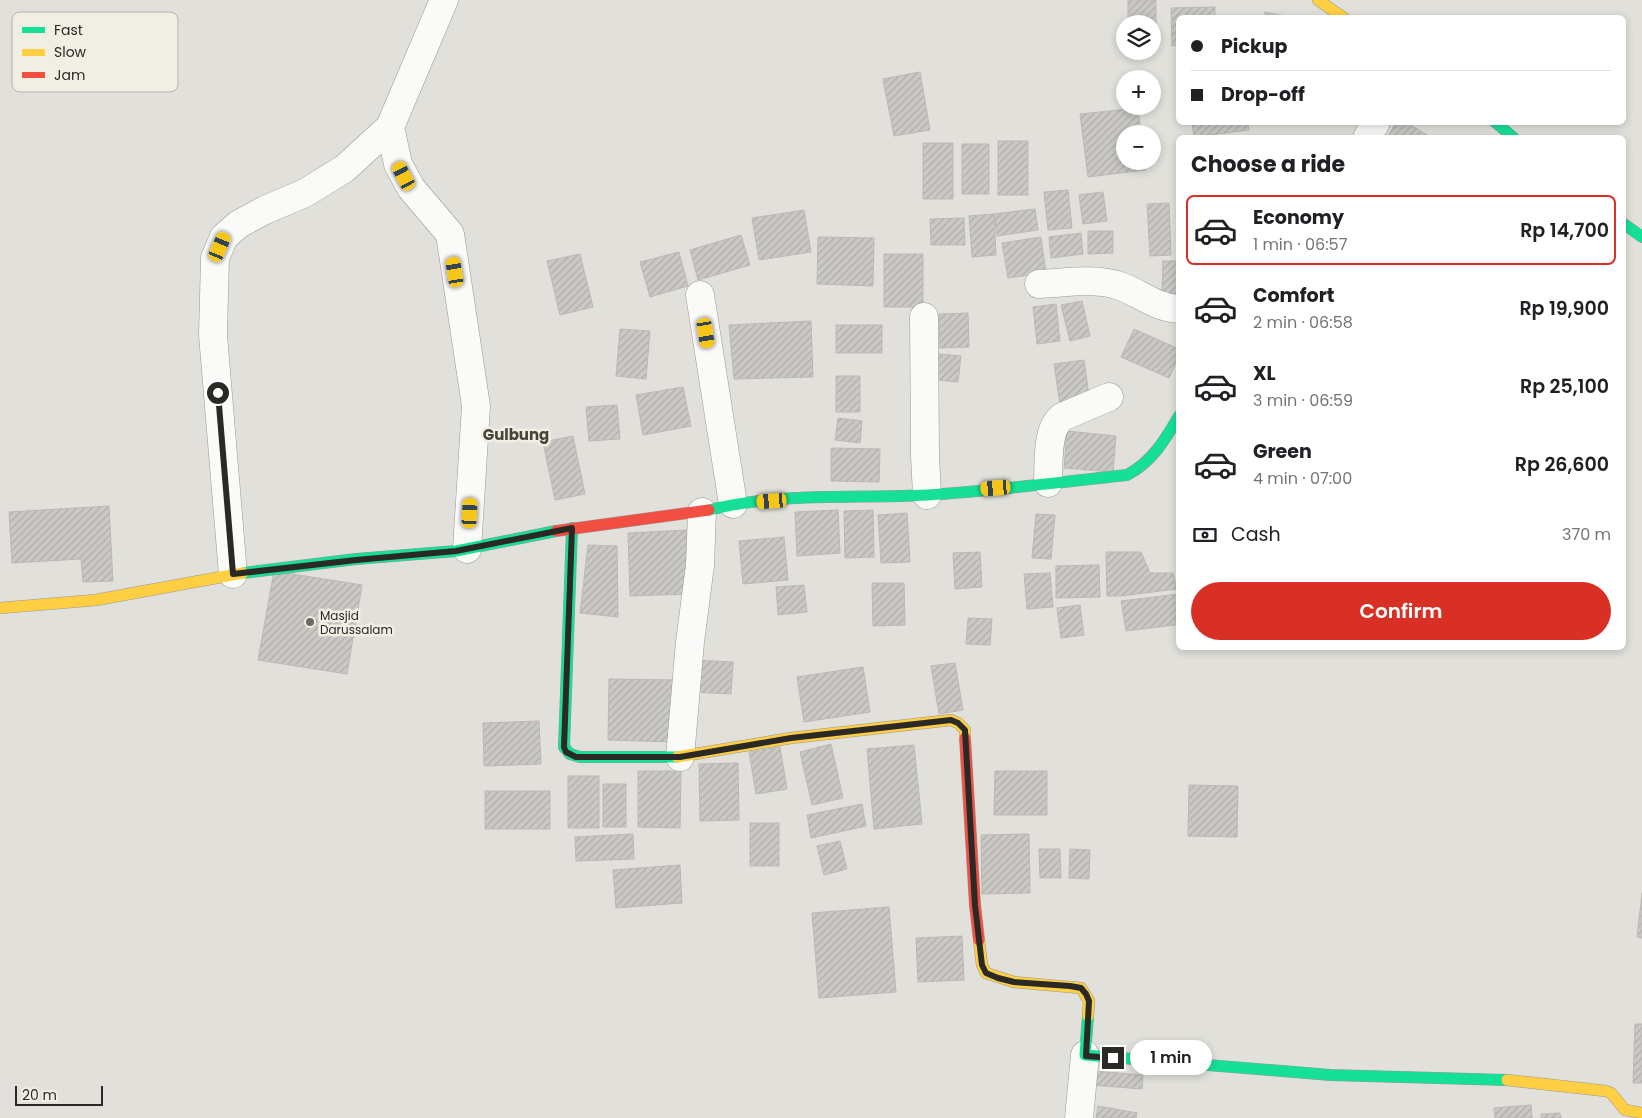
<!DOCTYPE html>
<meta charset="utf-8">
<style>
:root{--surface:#fff;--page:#f6f6f6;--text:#202124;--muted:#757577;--line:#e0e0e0;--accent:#d93025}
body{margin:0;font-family:Poppins,sans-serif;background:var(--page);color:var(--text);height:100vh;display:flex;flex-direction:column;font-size:19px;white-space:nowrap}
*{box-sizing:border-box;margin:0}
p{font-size:16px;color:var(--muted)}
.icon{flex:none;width:28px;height:28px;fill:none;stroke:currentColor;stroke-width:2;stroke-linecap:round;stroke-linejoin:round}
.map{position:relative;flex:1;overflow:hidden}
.drawer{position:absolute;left:1176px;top:135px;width:450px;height:515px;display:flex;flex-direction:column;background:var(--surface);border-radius:8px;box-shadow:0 2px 8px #0003}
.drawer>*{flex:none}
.top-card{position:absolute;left:1176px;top:15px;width:450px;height:110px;border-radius:8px;box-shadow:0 2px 8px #0003;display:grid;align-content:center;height:110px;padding:0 15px;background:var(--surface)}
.fabs{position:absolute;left:1116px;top:15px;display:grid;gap:10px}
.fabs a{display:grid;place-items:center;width:45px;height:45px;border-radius:50%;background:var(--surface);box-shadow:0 2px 8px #0003;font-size:25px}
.scale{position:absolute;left:15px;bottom:12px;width:88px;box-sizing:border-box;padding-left:5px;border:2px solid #2a2925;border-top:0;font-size:14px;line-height:18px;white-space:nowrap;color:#2a2925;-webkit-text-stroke:4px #f1efe4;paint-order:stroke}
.end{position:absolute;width:22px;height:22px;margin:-11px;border:6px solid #2a2925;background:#fff;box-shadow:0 0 0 2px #fff}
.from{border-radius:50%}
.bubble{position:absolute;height:35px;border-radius:18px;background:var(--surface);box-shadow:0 2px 8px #0003;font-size:16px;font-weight:600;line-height:35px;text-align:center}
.car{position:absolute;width:15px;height:30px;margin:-15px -8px;border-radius:6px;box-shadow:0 0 4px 1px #0007;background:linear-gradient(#f5c518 24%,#345 0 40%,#f5c518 0 76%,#345 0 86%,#f5c518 0)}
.top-card b{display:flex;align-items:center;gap:18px;height:48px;font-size:19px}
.top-card b+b{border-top:1px solid var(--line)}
.top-card i{width:12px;height:12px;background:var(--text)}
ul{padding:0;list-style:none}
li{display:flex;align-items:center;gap:15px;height:70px;margin:0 10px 8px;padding:0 5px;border:2px solid transparent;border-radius:8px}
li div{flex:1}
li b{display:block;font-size:19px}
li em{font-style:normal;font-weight:600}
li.on{border-color:var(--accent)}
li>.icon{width:45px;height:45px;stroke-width:1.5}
h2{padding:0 15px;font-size:22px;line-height:60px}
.pay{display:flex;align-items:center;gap:12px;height:55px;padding:0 15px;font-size:19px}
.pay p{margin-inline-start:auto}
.cta{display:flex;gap:10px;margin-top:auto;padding:10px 15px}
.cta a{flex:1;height:58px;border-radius:30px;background:var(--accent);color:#fff;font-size:20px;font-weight:600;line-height:58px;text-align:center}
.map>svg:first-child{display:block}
</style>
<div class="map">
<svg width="1642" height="1118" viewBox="0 0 1642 1118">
<defs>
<pattern id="building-hatch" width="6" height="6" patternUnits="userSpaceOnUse" patternTransform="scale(1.25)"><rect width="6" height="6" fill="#cbc9c5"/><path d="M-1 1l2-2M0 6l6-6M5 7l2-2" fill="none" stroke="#aeada9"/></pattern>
</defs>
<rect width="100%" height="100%" fill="#e1e0da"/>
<!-- building -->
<path fill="url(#building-hatch)" stroke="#bbb9b5" d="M1128,0h28v45h-4v-21h-24z
M1215,7v11h-36v27l-7,1 -1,-38z
M1265,12l31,6h-32z
M920,72l10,58 -36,6 -11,-57z
M1138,108l3,26h-16v27h19l1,9 -57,7 -8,-63z
M1192,122h56l1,8 -55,7z
M1396,122h10l26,16h-45z
M998,141h30v54h-30z
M923,143h30v56h-30z
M962,144h27v50h-27z
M1068,190l4,38 -24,2 -4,-38z
M1103,192l4,29 -24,3 -4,-29z
M1169,203l2,52 -21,1 -3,-52z
M1035,209l3,21 -41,6 -3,-22z
M804,210l7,42 -52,8 -7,-42z
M994,214l2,41 -24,2 -3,-41z
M964,218l1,27h-34l-1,-26z
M1088,231h25v22l-25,1z
M1081,233l2,21 -32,4 -2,-21z
M741,235l9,30 -52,15 -8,-30z
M818,237l56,1 -1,48 -56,-2z
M1041,237l5,36 -38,5 -6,-35z
M679,252l9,34 -38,11 -10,-35z
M580,254l13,53 -33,8 -13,-54z
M884,254h39v53h-39z
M1163,261h16v35l-17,-1z
M1082,301l8,35 -20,5 -9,-36z
M1056,304l4,37 -23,3 -4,-37z
M968,313l1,34 -29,1 -1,-34z
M811,321l2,56 -79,2 -5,-54z
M836,325h46v28h-46z
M620,329l30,2 -4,48 -30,-3z
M1134,329l45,20v7l-10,22 -48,-21z
M929,353l32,3 -3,26 -31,-3z
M1084,360l6,43 -30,1 -6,-40z
M836,376h24v36h-24z
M683,387l8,39 -48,9 -7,-40z
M617,405l3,34 -31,2 -3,-34z
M838,418l24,3 -2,22 -25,-3z
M1067,431l49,5 -3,36 -49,-4z
M573,436l12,58 -30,6 -12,-58z
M831,448l49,1 -1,33 -48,-1z
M109,506l4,75 -30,1 -2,-23 -69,4 -3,-51z
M838,510l2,43 -43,3 -2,-44z
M873,510l1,47 -29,1 -1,-47z
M907,513l3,49 -29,1 -3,-48z
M1036,514l19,1 -4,44 -19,-1z
M688,530l3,64 -61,2 -2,-63z
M784,537l4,43 -45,4 -4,-43z
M588,545l29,1 1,71 -38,-4z
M980,552l2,35 -27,2 -2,-36z
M1106,552h35l9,21h23l4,16 -57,7h-13z
M1099,565l1,32 -44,1v-32z
M274,571l88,14 -15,89 -89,-14z
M1050,573l3,34 -26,2 -3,-35z
M872,583h32l1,42 -32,1z
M804,585l3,27 -29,3 -2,-28z
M1179,594l-4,31 -49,6 -5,-30z
M1080,605l4,30 -23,3 -4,-30z
M968,618l24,1 -2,26 -24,-1z
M692,660l41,2 -2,32 -40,-2z
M955,663l8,47 -24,4 -8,-48z
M863,667l7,45 -66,10 -7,-45z
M609,679l67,1 -2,62 -66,-2z
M539,721l2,43 -57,2 -1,-43z
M831,744l12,54 -31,7 -12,-53z
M914,745l8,79 -48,5 -7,-80z
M780,747l7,42 -31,5 -7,-42z
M738,763l1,57 -39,1 -1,-57z
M638,771h43l-1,57 -42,-1z
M995,771h52v44h-53z
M568,776h31v52h-31z
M603,784h23v43h-23z
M1189,785l49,1 -1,51 -49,-1z
M485,791h65v38h-65z
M862,804l4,22 -55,12 -4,-23z
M750,823h29v43h-29z
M633,834l1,25 -58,2 -1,-24z
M1029,834l1,59 -48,1 -1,-59z
M840,841l7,28 -23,6 -7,-29z
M1039,849h21l1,29h-21z
M1070,849l20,1 -1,29 -20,-1z
M680,865l2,38 -66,5 -3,-38z
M1642,893v45l-5,-1z
M889,907l7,85 -77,6 -7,-85z
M962,936l2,44 -46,2 -2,-44z
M1635,1024h7v59h-9z
M1093,1071l50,4 -1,14 -50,-4z
M1531,1105l1,13h-37l-1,-10z
M1098,1106l39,7 -1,5h-40z
M1560,1113l1,5h-20v-4z"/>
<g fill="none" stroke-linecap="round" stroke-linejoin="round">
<!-- street casing -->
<g stroke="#999894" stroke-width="29">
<path id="street" d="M444,0l-54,127 8,37 13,24 39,46 26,172 -9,143
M1367,138l9,-16
M1039,284c26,-1 53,-6 78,1 23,7 35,22 62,24
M700,295l33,209
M924,317l1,139 2,39
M1048,483c1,-19 -2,-54 14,-66l47,-20
M233,574l-20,-239 2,-77 9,-21 15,-13 26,-14 40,-17 39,-24 46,-42
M680,757l10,-115 10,-77 2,-53
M1079,1118l6,-63"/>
</g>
<!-- fast casing -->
<g stroke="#999894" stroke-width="12">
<path id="fast" d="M1495,122l19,16
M1624,224l18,13
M709,510c71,-18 146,-11 218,-15 67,-4 134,-13 200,-20 25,-13 38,-35 52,-59
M572,528l-8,219 6,7 10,3h97
M243,573l113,-14 100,-8 100,-20
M1088,1016l-3,39 245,20 177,5"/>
</g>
<!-- slow casing -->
<g stroke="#999894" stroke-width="12">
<path id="slow" d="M1318,0l26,18
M0,608l96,-8 147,-27
M677,757l114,-19 160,-18 7,3 7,7v8
M979,940l3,25 4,8 28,9 67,6 8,13 -1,15
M1507,1080l99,11 5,2 14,17 17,3"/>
</g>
<!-- jam casing -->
<g stroke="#999894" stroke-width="12">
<path id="jam" d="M556,531l153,-21
M965,738l10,167 4,35"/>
</g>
<!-- street -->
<use href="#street" stroke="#fafaf9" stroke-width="28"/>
<!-- fast -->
<use href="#fast" stroke="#16e098" stroke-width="11"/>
<!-- slow -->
<use href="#slow" stroke="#ffcf43" stroke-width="11"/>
<!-- jam -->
<use href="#jam" stroke="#f24e42" stroke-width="11"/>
</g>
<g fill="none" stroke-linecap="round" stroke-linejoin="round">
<!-- route -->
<path stroke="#2a2925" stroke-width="6" d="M218,393l15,181 123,-14 100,-9 116,-23 -8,219 2,5 10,5h104l111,-19 160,-18 7,3 7,7 10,175 7,60 4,8 12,5 16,4 56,4 11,2 5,6 3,7 -3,55 27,2"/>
</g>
<!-- markers -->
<circle fill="#6a6964" stroke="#f1efe4" stroke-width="2" cx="310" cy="622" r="5"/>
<g text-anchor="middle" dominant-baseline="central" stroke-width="5" stroke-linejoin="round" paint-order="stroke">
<!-- poi labels -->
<g font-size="12" fill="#2a2925" stroke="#f1efe4" text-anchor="start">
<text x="320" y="615">Masjid<tspan x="320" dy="14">Darussalam</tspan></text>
</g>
<!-- quarter labels -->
<g font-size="15" font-weight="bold" fill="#45433a" stroke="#f1efe4">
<text x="516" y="434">Gulbung</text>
</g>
</g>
<!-- legend -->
<rect x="12" y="12" width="166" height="80" rx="8" fill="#f1efe4" stroke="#b5b4ab" stroke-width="1"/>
<rect x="22" y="27" width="23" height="6" fill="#16e098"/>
<rect x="22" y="49" width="23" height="7" fill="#ffcf43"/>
<rect x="22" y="72" width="23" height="6" fill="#f24e42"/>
<g font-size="14" fill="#2a2925">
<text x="54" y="35">Fast</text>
<text x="54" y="57">Slow</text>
<text x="54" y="80">Jam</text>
</g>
</svg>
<div class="fabs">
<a><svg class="icon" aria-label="layers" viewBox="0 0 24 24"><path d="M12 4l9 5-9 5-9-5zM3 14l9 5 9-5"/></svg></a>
<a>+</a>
<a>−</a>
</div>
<div class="scale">20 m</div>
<i class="end from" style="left:218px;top:393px"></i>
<i class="end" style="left:1113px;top:1058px"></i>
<div class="bubble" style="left:1130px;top:1040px;width:82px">1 min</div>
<i class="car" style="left:404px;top:176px;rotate:332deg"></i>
<i class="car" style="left:220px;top:247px;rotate:23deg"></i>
<i class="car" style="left:455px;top:272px;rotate:351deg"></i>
<i class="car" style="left:706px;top:333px;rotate:171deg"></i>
<i class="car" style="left:996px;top:488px;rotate:265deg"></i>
<i class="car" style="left:772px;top:501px;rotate:266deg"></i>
<i class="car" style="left:470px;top:513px;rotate:3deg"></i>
<div class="top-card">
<b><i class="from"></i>Pickup</b>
<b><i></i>Drop-off</b>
</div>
<section class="drawer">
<h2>Choose a ride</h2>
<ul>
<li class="on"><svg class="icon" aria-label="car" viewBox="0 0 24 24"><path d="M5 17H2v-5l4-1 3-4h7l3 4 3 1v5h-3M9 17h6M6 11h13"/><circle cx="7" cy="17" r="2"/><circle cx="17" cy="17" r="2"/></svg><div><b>Economy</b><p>1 min · 06:57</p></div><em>Rp 14,700</em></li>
<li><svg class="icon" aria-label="car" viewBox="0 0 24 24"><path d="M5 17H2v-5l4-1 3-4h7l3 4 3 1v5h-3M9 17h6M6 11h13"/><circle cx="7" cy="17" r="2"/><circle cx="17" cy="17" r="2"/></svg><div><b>Comfort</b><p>2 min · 06:58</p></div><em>Rp 19,900</em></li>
<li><svg class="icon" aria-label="car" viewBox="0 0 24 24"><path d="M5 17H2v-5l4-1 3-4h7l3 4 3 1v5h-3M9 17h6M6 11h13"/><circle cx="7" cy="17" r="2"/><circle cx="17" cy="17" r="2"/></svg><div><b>XL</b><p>3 min · 06:59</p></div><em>Rp 25,100</em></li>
<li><svg class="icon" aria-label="car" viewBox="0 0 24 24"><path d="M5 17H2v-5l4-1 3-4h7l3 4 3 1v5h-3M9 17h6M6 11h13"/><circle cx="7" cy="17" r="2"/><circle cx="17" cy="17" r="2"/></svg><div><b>Green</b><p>4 min · 07:00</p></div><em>Rp 26,600</em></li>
</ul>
<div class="pay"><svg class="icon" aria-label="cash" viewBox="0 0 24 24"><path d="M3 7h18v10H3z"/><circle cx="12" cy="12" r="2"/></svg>Cash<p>370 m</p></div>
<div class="cta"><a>Confirm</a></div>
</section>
</div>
